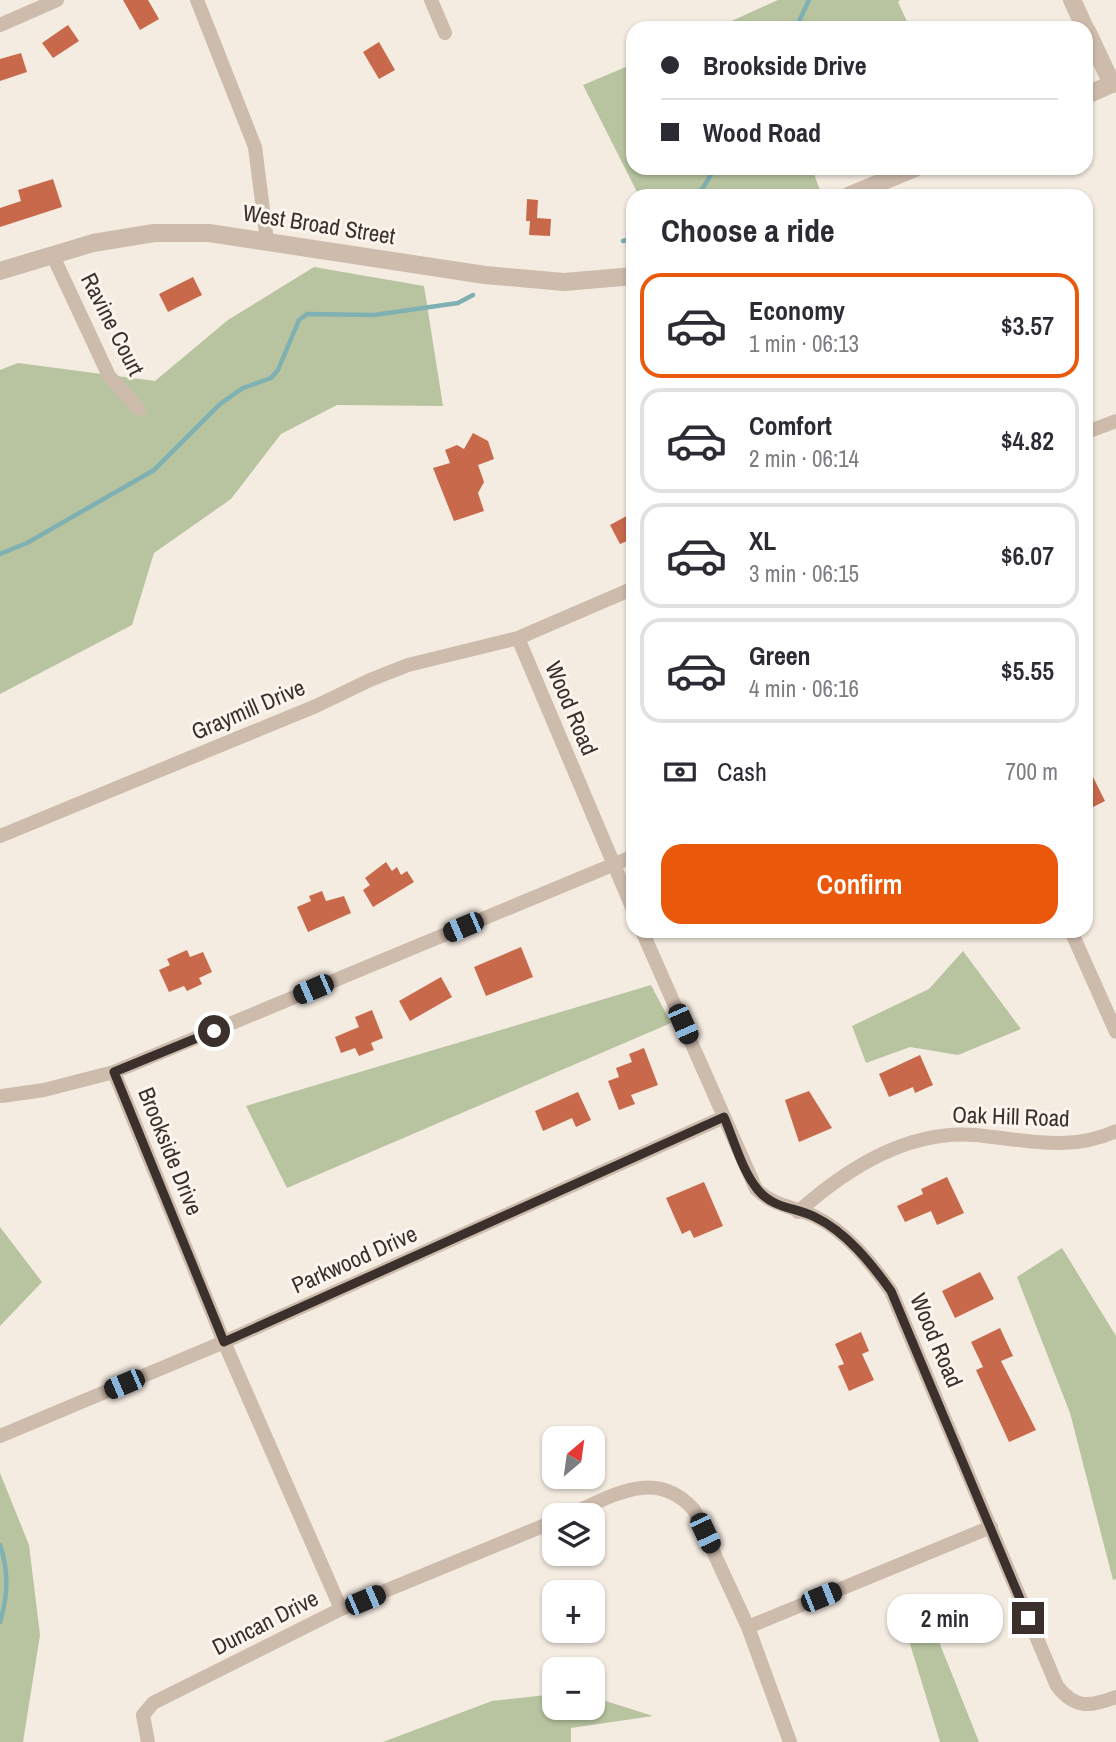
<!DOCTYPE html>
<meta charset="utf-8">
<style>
:root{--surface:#fff;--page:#f7f7f7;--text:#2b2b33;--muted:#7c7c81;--line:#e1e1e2;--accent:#ea580c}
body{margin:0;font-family:"Archivo Narrow",sans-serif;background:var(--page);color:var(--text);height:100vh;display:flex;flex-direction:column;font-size:26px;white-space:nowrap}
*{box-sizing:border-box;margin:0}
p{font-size:23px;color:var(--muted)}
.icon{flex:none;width:38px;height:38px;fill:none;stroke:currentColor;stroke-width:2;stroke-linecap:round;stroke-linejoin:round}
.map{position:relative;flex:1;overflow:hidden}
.side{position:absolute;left:626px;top:189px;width:467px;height:749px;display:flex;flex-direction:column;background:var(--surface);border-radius:21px;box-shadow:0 2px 5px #0004}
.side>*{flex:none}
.banner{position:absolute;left:626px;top:21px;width:467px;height:154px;border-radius:21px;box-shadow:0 2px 5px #0004;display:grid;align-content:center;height:154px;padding:0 35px;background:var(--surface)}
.needle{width:46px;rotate:29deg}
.controls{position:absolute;left:542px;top:1426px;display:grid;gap:14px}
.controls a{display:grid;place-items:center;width:63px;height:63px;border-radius:14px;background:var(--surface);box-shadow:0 2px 5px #0004;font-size:35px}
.end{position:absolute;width:32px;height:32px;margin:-16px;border:9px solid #3b302b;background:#fff;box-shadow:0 0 0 4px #fff}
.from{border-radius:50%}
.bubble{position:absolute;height:49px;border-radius:21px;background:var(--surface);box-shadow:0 2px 5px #0004;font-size:23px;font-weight:600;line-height:49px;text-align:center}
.car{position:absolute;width:21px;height:42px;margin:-21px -10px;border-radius:9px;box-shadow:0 0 5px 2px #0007;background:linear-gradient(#222 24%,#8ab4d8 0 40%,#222 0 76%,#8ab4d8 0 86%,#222 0)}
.banner b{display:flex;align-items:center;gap:24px;height:66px;font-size:26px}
.banner b+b{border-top:2px solid var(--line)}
.banner i{width:18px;height:18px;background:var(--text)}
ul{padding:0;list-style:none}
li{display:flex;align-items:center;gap:21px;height:105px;margin:0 14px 10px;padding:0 21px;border:4px solid var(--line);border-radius:21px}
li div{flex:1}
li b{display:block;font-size:26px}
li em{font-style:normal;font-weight:600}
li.on{border-color:var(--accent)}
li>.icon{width:63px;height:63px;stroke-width:1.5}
h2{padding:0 35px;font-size:32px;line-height:84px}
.pay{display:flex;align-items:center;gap:18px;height:77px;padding:0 35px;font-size:26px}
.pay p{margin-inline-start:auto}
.cta{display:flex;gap:14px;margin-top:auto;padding:14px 35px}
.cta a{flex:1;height:80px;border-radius:21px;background:var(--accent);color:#fff;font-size:28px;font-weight:600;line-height:80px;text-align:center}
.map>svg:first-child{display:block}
</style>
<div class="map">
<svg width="1116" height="1742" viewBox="0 0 1116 1742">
<rect width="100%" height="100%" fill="#f4ebe1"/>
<!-- green -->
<path fill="#b8c4a0" d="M778,0h122l-2,2 12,26h-194z
M633,64l1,104h178l10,28h-183l-56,-111z
M314,267l110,19 19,120 -106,-1 -56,29 -50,65 -77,54 -22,72 -132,69v-324l18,-7 137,18 73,-61z
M963,951l58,78 -63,26 -48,-8 -44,16 -14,-37 77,-37z
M651,985l20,38 -384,165 -41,-82z
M0,1227l42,55 -42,44z
M1062,1248l54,88v243l-3,1 -43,-167 -53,-136z
M0,1473l29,72 11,90 -17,107h-23z
M920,1594l59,148h-39l-41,-134z
M555,1694v14h38v-11l60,19 -82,12v14h-188l109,-41z"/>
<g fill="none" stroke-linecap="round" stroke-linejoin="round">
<!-- stream -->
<path stroke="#7fb0b2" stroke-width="4.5" d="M796,28l13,-28
M698,196l17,-28
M623,241l11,-3
M0,554l27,-11 127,-73 66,-66 23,-16 28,-10 7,-8 21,-50 8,-6 67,1 84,-12 15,-8
M0,1545c9,27 8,50 0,77"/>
</g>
<!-- building -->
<path fill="#c8694b" d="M123,0h25l11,19 -19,11z
M68,25l11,16 -26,17 -11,-15z
M379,42l16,28 -16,9 -16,-27z
M21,53l6,19 -27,9v-22z
M53,179l9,28 -62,20v-19l21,-7 -3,-11z
M527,199l11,1 -1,18 14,1 -1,17 -21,-1 1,-14h-4z
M193,277l9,18 -34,17 -9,-18z
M473,433l15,8 6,18 -16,6 6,17 -6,11 6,18 -30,10 -21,-53 17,-5 -5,-13 12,-5 7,4z
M634,512v26l-14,6 -10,-19z
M1087,765l18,36 -18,9z
M386,862l6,9 5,-4 4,8 6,-4 7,11 -41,25 -10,-17 7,-5 -5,-7z
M322,891l4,10 18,-5 7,17 -43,19 -11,-25 14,-6 -2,-5z
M521,947l12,30 -47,19 -12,-29z
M187,950l3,7 13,-5 9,20 -13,6 3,6 -15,7 -3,-5 -15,6 -10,-22 11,-5 -3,-6z
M441,977l11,20 -42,24 -11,-20z
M372,1010l11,28 -12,5 3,7 -15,6 -4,-8 -14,5 -6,-16 24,-10 -4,-10z
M644,1048l14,37 -27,10 4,9 -16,6 -11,-29 11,-4 -3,-9 16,-6 -3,-8z
M920,1055l13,30 -18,8 -2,-6 -24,10 -10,-23z
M809,1091l23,37 -33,14 -14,-42z
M578,1092l13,28 -15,7 -4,-9 -29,13 -8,-20z
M947,1177l17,36 -27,12 -6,-14 -26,11 -8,-16 26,-12 -2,-5z
M704,1182l19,44 -29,12 -4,-8 -8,4 -16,-36z
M980,1272l14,27 -39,19 -13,-27z
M1000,1328l13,28 -12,5 35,69 -27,12 -33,-72 7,-3 -12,-25z
M861,1332l8,19 -7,3 12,26 -25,11 -11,-25 6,-2 -9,-20z"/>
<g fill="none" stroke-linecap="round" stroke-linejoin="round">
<!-- minor -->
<path stroke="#cdbbac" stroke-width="14" d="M197,0l58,147 12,94
M431,0l14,33
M0,25l57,-25
M53,256l56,120 30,33
M1087,432l29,-11
M518,638l116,274
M0,836l316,-130 54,-26 38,-15 110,-27 116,-50
M642,931l114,258c19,18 36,17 58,27 32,15 58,48 77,75l166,395c18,23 33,21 59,11
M1071,931l45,101
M114,1072l110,270 117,267
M2,1096l42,-6 70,-18 520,-216
M798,1212c48,-43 110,-82 176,-77 50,4 94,18 142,-4
M0,1436l224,-94 500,-225
M567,1516c44,-19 88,-50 127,-6l54,117 42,115
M748,1627l243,-100
M148,1742l-5,-27 10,-12 188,-94 214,-88"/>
<!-- tertiary -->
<path stroke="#cdbbac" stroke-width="18" d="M1072,0l13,28
M1087,31l25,53
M1087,95l29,-13
M848,196l67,-28
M0,271l93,-28 61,-10h55l276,42 79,7 70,-6"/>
</g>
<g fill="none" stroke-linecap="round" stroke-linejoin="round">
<!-- route -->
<path stroke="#3b302b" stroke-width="9" d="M214,1031l-100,41 110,270 500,-225c10,23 18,54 34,73 16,19 37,17 57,27 31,15 56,46 76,74l137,327"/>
</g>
<g text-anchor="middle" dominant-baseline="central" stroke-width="6" stroke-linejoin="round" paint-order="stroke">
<!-- street labels -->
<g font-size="23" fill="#3b302b" stroke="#fbf5ee">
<text transform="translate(319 224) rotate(9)">West Broad Street</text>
<text transform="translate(113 324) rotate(63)">Ravine Court</text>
<text transform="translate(572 708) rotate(67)">Wood Road</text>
<text transform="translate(248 709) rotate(-23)">Graymill Drive</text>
<text transform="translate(1011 1116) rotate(2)">Oak Hill Road</text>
<text transform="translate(171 1151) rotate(68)">Brookside Drive</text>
<text transform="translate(354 1259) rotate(-24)">Parkwood Drive</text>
<text transform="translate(937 1340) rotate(67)">Wood Road</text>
<text transform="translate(265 1622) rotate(-27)">Duncan Drive</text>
</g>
</g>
</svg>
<div class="controls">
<a><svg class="needle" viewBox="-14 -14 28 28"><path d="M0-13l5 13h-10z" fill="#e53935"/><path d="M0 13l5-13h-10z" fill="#7c7c81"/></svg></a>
<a><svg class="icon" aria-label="layers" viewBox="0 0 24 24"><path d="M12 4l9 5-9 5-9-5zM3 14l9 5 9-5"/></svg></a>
<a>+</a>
<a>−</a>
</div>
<i class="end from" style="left:214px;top:1031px"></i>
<i class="end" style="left:1028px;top:1618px"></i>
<div class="bubble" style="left:887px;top:1594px;width:116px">2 min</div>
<i class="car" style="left:463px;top:927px;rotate:247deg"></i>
<i class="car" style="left:313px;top:989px;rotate:247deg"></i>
<i class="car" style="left:683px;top:1024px;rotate:156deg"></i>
<i class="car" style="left:124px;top:1384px;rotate:247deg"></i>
<i class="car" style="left:705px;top:1533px;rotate:155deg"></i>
<i class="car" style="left:821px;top:1597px;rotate:68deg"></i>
<i class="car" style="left:365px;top:1600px;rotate:67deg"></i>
<div class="banner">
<b><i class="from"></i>Brookside Drive</b>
<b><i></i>Wood Road</b>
</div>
<section class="side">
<h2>Choose a ride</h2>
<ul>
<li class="on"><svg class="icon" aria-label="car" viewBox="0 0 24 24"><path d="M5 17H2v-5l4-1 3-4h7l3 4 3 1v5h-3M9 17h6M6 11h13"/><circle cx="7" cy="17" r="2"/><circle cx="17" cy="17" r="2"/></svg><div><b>Economy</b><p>1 min · 06:13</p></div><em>$3.57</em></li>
<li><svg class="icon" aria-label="car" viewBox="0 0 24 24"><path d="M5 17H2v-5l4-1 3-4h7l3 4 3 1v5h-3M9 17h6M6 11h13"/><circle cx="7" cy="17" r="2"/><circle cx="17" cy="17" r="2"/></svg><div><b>Comfort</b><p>2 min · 06:14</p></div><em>$4.82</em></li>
<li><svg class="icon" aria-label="car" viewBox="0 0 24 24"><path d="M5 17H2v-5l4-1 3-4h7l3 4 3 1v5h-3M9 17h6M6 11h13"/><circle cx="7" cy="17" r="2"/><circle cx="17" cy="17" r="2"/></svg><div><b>XL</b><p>3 min · 06:15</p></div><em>$6.07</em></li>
<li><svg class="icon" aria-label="car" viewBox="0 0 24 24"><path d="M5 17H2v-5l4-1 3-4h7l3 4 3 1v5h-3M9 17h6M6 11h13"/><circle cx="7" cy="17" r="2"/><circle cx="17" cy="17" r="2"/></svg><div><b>Green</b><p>4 min · 06:16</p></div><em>$5.55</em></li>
</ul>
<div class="pay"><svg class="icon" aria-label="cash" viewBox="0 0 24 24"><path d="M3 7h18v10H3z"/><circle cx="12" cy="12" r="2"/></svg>Cash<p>700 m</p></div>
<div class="cta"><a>Confirm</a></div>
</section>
</div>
